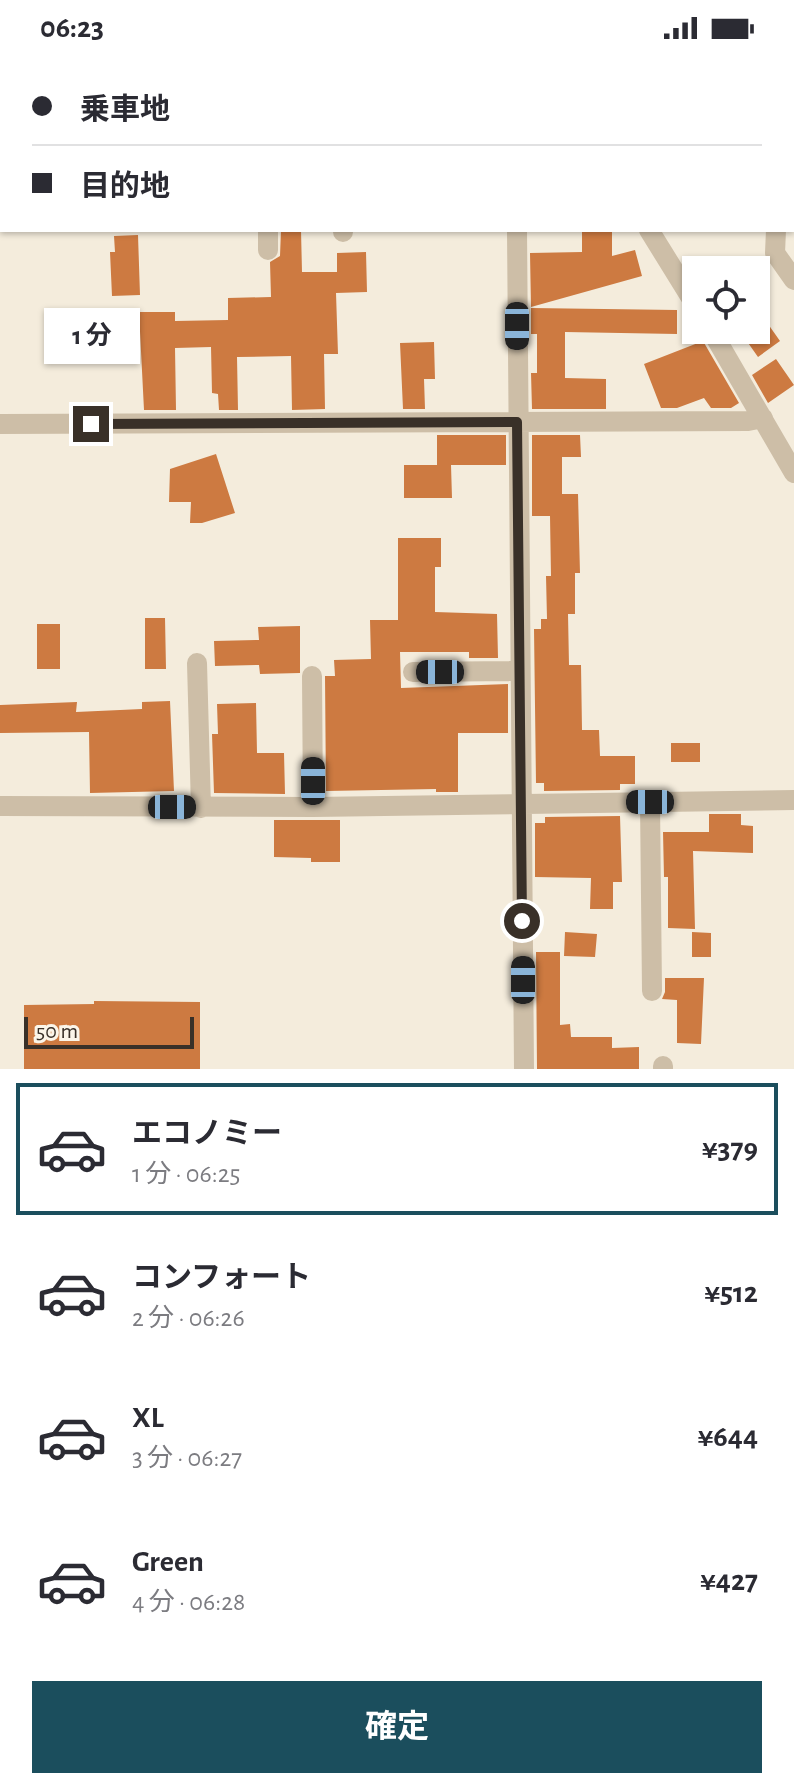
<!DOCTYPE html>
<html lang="ja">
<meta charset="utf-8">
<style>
:root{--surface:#fff;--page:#f7f7f7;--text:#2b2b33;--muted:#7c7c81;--line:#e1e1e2;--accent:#1b4e5d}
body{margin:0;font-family:"Alegreya Sans","Noto Sans JP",sans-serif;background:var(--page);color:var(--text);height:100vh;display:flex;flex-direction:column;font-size:30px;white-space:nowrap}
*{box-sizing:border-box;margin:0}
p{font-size:26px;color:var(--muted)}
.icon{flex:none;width:44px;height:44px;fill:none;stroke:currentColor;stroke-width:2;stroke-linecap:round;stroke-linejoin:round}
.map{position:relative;height:1013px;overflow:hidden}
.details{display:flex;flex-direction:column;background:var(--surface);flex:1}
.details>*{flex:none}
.hud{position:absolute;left:0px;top:0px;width:794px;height:176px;box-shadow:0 2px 6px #0004;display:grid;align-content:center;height:176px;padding:0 32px;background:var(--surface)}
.tools{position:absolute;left:682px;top:200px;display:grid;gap:16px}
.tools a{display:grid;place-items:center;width:88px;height:88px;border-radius:0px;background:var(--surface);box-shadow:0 2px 6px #0004;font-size:40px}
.scale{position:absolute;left:24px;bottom:20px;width:170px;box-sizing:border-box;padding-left:8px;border:4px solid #393028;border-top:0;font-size:22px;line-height:28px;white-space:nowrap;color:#393028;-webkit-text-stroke:6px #fbf5e9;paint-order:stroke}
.end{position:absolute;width:36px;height:36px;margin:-18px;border:10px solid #393028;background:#fff;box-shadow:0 0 0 4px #fff}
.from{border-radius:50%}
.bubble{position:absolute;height:56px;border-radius:0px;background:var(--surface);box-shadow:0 2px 6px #0004;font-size:26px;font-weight:700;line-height:56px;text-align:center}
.car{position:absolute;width:24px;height:48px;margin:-24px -12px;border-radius:10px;box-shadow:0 0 6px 2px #0007;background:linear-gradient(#222 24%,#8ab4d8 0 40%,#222 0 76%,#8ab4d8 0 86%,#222 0)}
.hud b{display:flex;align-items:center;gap:28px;height:76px;font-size:30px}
.hud b+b{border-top:2px solid var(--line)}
.hud i{width:20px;height:20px;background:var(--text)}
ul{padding:14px 0 0;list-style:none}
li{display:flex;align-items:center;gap:24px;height:132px;margin:0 16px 12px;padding:0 16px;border:4px solid transparent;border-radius:0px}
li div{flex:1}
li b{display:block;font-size:30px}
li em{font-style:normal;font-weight:700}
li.current{border-color:var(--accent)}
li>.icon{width:72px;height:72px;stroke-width:1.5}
.primary-button{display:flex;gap:16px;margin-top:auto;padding:16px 32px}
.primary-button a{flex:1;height:92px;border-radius:0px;background:var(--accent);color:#fff;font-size:32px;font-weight:700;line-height:92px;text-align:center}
.status{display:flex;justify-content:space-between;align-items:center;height:56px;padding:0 40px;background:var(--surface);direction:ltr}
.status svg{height:22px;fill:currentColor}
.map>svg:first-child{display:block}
</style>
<div class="status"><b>06:23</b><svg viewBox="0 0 49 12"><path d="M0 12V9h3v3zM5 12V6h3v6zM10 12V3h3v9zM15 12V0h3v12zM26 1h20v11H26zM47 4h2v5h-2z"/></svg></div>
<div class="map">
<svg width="794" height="1013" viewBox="0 0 794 1013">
<rect width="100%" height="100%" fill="#f4ecdc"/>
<!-- building -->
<path fill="#cd7a41" d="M281,174h20l1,42h35v-19l29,-1 1,40 -31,1 2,61h-14l1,55 -33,1 -1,-54 -54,1 1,53h-19l-1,-16 -6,-1 -1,-46 -36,1 1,62h-32l-5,-98h36v9l53,-1v-22l43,-1 -1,-35 10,-6z
M582,174h30v26l23,-6 7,26 -111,31 -1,-54 52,-1z
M138,179l2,60 -28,1 -2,-44h5l-1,-16z
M756,251l24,34 -22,16 -19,-27h17z
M531,252l146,2v24l-112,-2v46l41,1v30h-74l-1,-36h6v-39h-6z
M703,285l36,62 -8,5h-20l-7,-10 -27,10h-16l-17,-44z
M434,286l1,37h-11l1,30h-22l-3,-66z
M776,303l18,26 -26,18 -16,-28z
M437,379h69v30h-55l1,33h-48v-33h33z
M532,379h48l1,22h-19v37h16l2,79h-5v41h-7l1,51h12l1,65h17l1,26h35v28h-15v6l-76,1v-8h-8l-2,-154h7v-10h6l-1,-43h5l-1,-60h-18z
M216,398l19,59 -33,10h-12l1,-21h-22l1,-33z
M398,482h43v29h-6v45l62,2 1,44h-29v-6h-69l1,36 107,-4v49h-50v59h-22v-3l-110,2 -1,-115h10l-1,-16 37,-1 -1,-39h28z
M145,562h20l1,51h-21z
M37,568h23v45h-23z
M300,570v47l-40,1 -1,-9 -44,1 -1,-25 45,-1 -1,-13z
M170,645l4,90 -84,2 -1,-61 -89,1v-28l77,-3 -1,10 66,-3v-7z
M256,647l1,50h27l1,41 -71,-1 -2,-59h6l-1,-30z
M671,687h29v19h-29z
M709,758h32v11l12,1v27l-60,-2 2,78 -27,-1v-51h-4l-1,-45h46z
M620,760l2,66h-9v27h-23l1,-31 -56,-1v-54h10v-6z
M274,764h66v42h-29v-4l-37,-1z
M565,876l32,2 -2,23 -31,-1z
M692,876l19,1v24h-19z
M536,896h24v73l10,-1 1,13h41v11l27,-1v22h-102z
M665,922h39l-3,66 -24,-1v-43l-15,-1 3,-7z
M94,945l106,1v67h-176v-64l70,-1z"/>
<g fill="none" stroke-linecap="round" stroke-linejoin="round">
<!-- minor -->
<path stroke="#cdbea7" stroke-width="20" d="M253,0v2
M400,0v2
M463,0v2
M546,0l1,2
M719,0l2,2
M752,2l4,-2
M0,112h2
M517,174l7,839
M649,174l47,76
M776,174l-1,23 19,27
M343,176v-2
M268,194v-20
M711,274l83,143
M0,368l748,-3 15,-3
M197,607l4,145
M413,616l107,-1
M312,620l1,131
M650,746l2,189
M0,750l313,1 481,-7
M663,1010v3"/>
</g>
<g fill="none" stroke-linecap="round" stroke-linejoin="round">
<!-- route -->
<path stroke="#393028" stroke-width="10" d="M91,368l426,-2 5,499"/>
</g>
</svg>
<div class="tools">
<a><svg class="icon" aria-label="locate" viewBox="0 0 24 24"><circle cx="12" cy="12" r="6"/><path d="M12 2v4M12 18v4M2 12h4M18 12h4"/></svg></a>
</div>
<div class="scale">50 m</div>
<i class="end from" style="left:522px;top:865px"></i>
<i class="end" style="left:91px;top:368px"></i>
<div class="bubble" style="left:44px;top:252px;width:96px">1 分</div>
<i class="car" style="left:517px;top:270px;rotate:180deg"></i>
<i class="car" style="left:440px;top:616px;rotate:270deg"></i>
<i class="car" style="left:313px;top:725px;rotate:0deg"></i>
<i class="car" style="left:650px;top:746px;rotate:270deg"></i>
<i class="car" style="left:172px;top:751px;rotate:90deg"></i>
<i class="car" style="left:523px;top:924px;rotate:0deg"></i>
<div class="hud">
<b><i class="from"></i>乗車地</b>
<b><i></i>目的地</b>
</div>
</div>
<section class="details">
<ul>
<li class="current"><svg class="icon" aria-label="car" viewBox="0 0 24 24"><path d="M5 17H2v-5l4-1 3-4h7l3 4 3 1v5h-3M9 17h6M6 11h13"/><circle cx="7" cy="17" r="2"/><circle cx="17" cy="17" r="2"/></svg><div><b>エコノミー</b><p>1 分 · 06:25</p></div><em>¥379</em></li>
<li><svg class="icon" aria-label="car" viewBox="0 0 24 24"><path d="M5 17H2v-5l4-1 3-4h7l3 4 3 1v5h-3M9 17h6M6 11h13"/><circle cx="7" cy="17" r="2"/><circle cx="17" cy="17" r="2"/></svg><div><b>コンフォート</b><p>2 分 · 06:26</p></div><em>¥512</em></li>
<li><svg class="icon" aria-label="car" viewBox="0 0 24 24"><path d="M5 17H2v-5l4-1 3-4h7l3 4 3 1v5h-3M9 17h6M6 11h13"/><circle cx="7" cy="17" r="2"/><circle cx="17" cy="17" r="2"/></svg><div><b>XL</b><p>3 分 · 06:27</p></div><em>¥644</em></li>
<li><svg class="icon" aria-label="car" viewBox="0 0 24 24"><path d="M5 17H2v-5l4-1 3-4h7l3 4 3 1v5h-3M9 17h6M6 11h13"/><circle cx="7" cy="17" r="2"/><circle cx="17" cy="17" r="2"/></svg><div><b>Green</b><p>4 分 · 06:28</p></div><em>¥427</em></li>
</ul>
<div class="primary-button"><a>確定</a></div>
</section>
